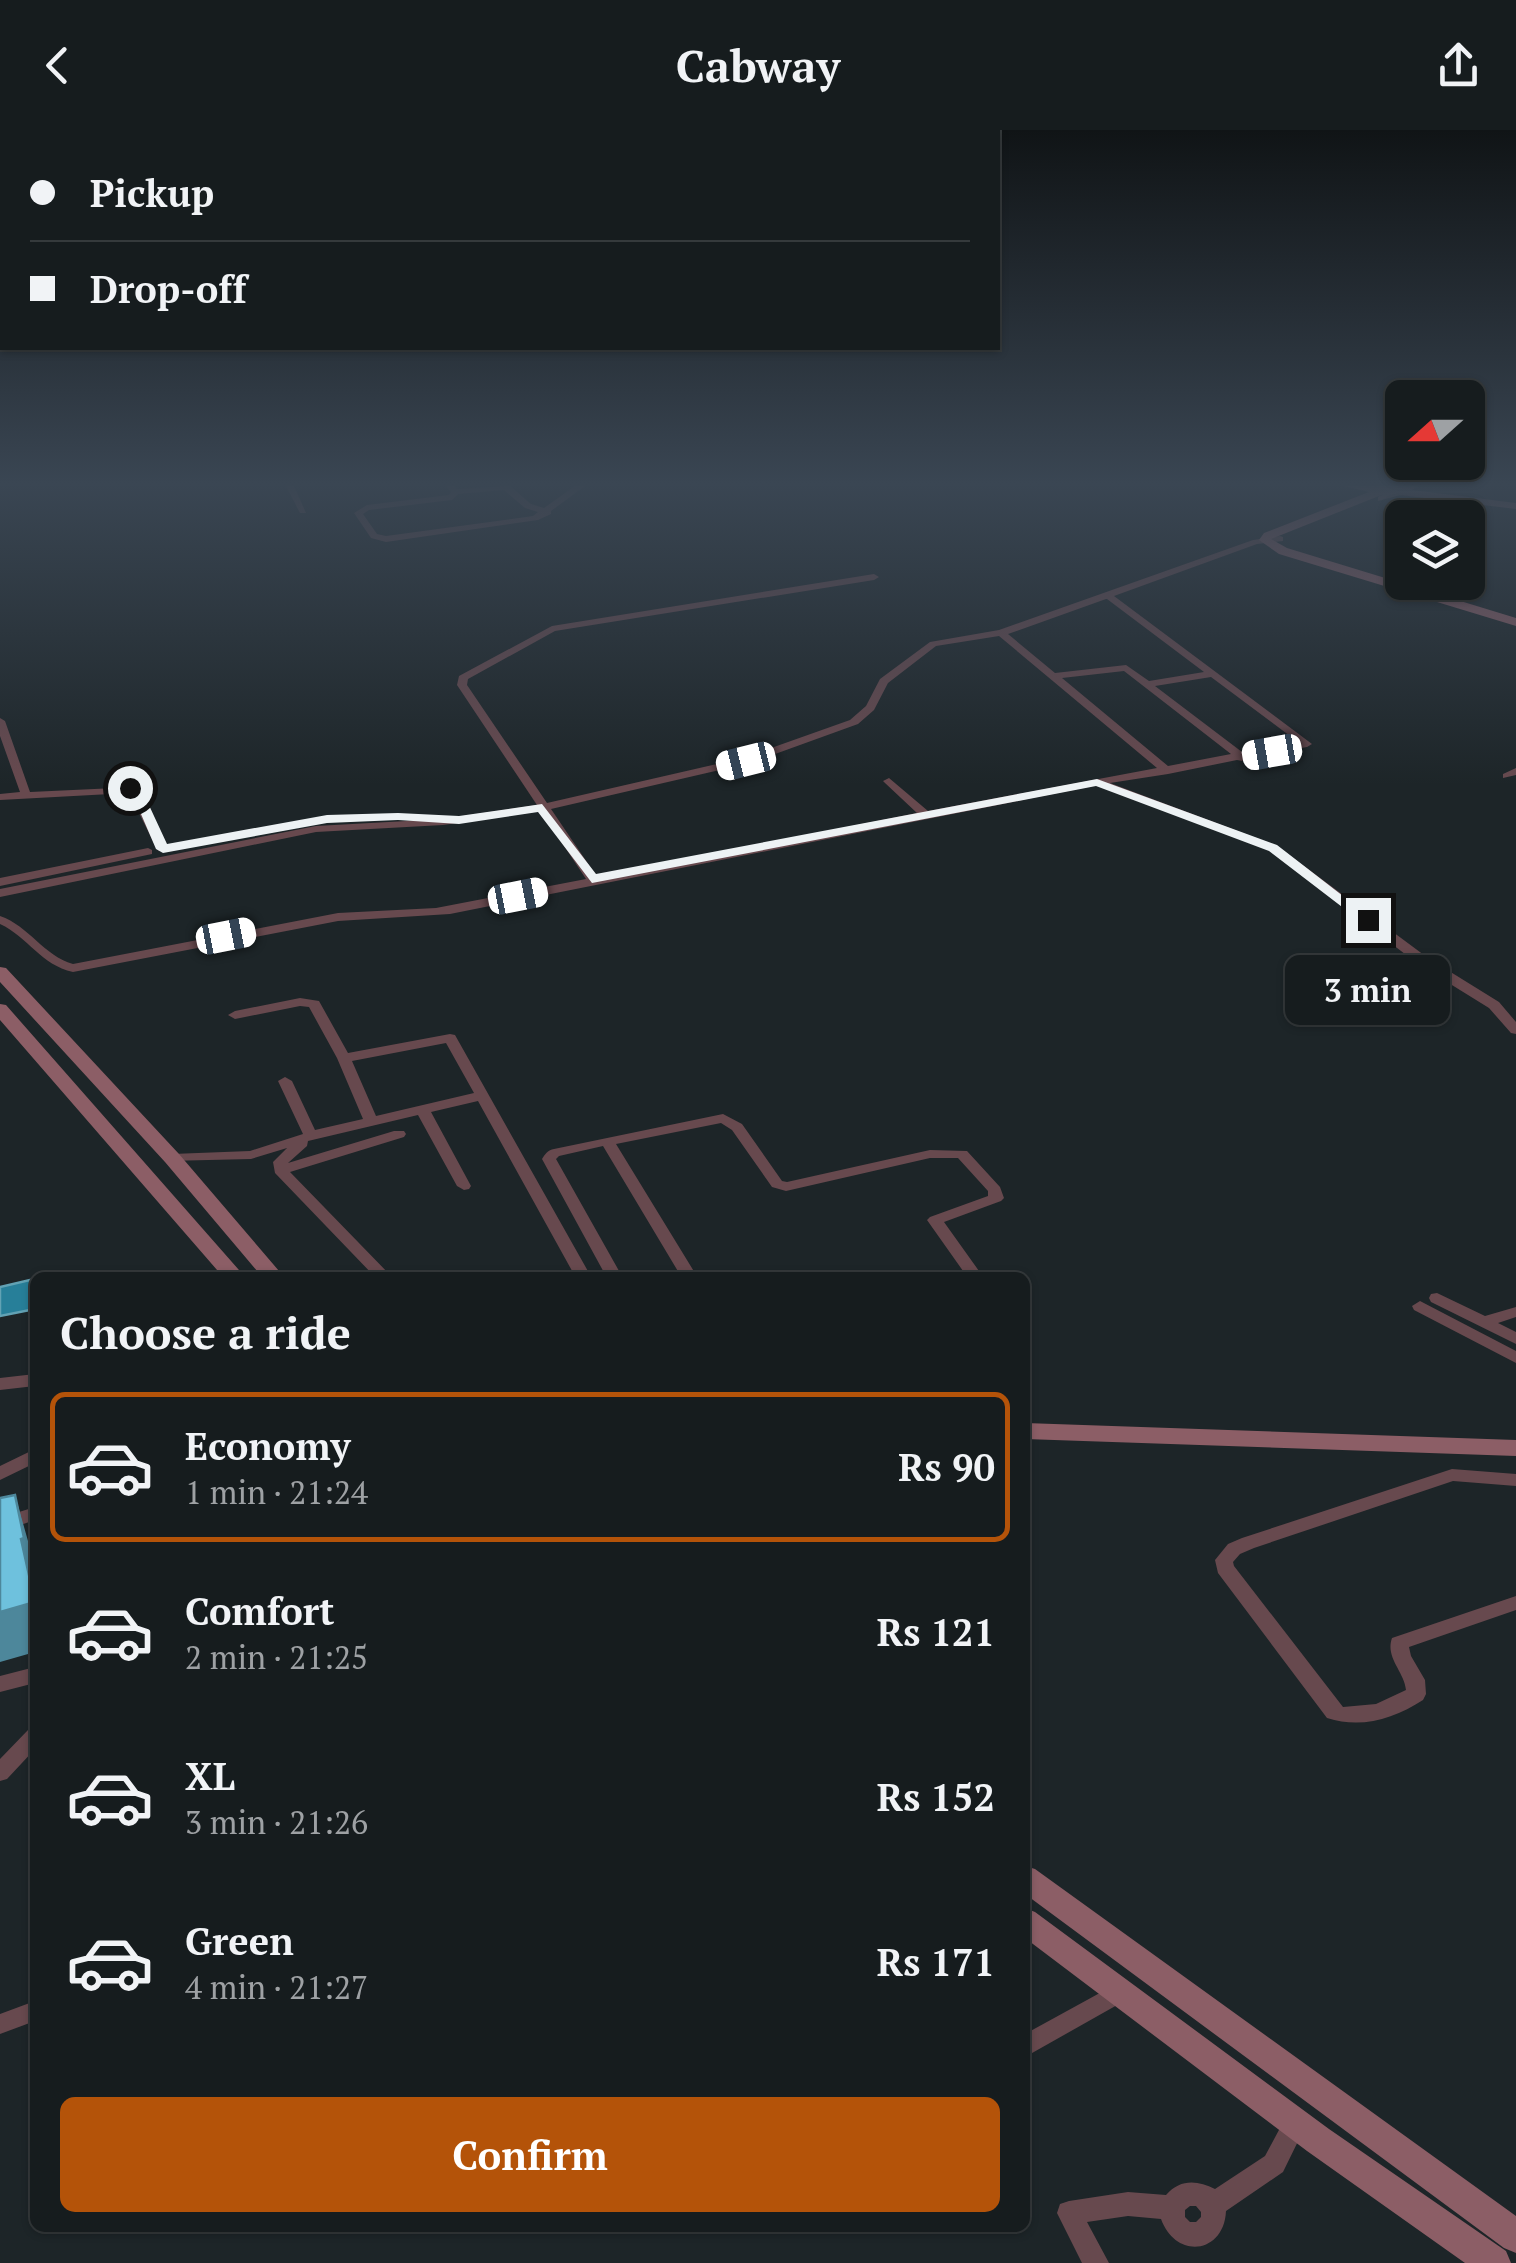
<!DOCTYPE html>
<meta charset="utf-8">
<style>
:root{--surface:#161c1e;--page:#23292b;--text:#f1f3f6;--muted:#9ea1a4;--line:#353a3c;--accent:#b45309}
body{margin:0;font-family:"PT Serif",serif;background:var(--page);color:var(--text);height:100vh;display:flex;flex-direction:column;font-size:38px;white-space:nowrap}
*{box-sizing:border-box;margin:0}
p{font-size:32px;color:var(--muted)}
.icon{flex:none;width:55px;height:55px;fill:none;stroke:currentColor;stroke-width:2;stroke-linecap:round;stroke-linejoin:round}
.map{position:relative;flex:1;overflow:hidden}
.side{position:absolute;left:30px;top:1142px;width:1000px;height:960px;display:flex;flex-direction:column;background:var(--surface);border-radius:15px;box-shadow:0 2px 8px #0004,0 0 0 2px var(--line)}
.side>*{flex:none}
.banner{position:absolute;left:0px;top:0px;width:1000px;height:220px;box-shadow:0 2px 8px #0004,0 0 0 2px var(--line);display:grid;align-content:center;height:220px;padding:0 30px;background:var(--surface)}
.needle{width:65px;rotate:249deg}
.buttons{position:absolute;left:1385px;top:250px;display:grid;gap:20px}
.buttons a{display:grid;place-items:center;width:100px;height:100px;border-radius:15px;background:var(--surface);box-shadow:0 2px 8px #0004,0 0 0 2px var(--line);font-size:50px}
.end{position:absolute;width:45px;height:45px;margin:-22px;border:12px solid #edf2f4;background:#111;box-shadow:0 0 0 5px #111}
.from{border-radius:50%}
.bubble{position:absolute;height:70px;border-radius:15px;background:var(--surface);box-shadow:0 2px 8px #0004,0 0 0 2px var(--line);font-size:32px;font-weight:700;line-height:70px;text-align:center}
.car{position:absolute;width:30px;height:60px;margin:-30px -15px;border-radius:12px;box-shadow:0 0 8px 2px #0007;background:linear-gradient(#fff 24%,#345 0 40%,#fff 0 76%,#345 0 86%,#fff 0)}
.banner b{display:flex;align-items:center;gap:35px;height:95px;font-size:38px}
.banner b+b{border-top:2px solid var(--line)}
.banner i{width:25px;height:25px;background:var(--text)}
ul{padding:0;list-style:none}
li{display:flex;align-items:center;gap:30px;height:150px;margin:0 20px 15px;padding:0 10px;border:5px solid transparent;border-radius:15px}
li div{flex:1}
li b{display:block;font-size:38px}
li em{font-style:normal;font-weight:700}
li.current{border-color:var(--accent)}
li>.icon{width:90px;height:90px;stroke-width:1.5}
h2{padding:0 30px;font-size:45px;line-height:120px}
.cta{display:flex;gap:20px;margin-top:auto;padding:20px 30px}
.cta a{flex:1;height:115px;border-radius:15px;background:var(--accent);color:#fff;font-size:40px;font-weight:700;line-height:115px;text-align:center}
header{display:flex;justify-content:space-between;align-items:center;height:130px;padding:0 30px;background:var(--surface);font-size:45px;font-weight:700}
.map>svg:first-child{display:block}
</style>
<header><svg class="icon" aria-label="back" viewBox="0 0 24 24"><path d="M15 5l-7 7 7 7"/></svg>Cabway<svg class="icon" aria-label="share" viewBox="0 0 24 24"><path d="M12 15V3M7 8l5-5 5 5M5 13v7h14v-7"/></svg></header>
<div class="map">
<svg width="1516" height="2133" viewBox="0 0 1516 2133">
<rect width="100%" height="100%" fill="#1d2528"/>
<!-- water -->
<path fill="#277f99" stroke="#62a2b4" stroke-width="2.5" d="M34,1149l1,30 -35,7v-29z"/>
<g fill="none" stroke-linecap="round" stroke-linejoin="round">
<!-- street -->
<path fill="#67494e" fill-rule="evenodd" d="M286,356h8l12,27h-6z
M446,356h9l2,3 53,-3 21,18 13,4 31,-22h10l-34,25v3l-13,6 -152,22 -15,-4 -17,-25 13,-8 82,-10 2,-3zM504,360l21,18 13,4 -5,4 -147,20 -9,-2 -14,-20 6,-4 83,-10 6,-6z
M1280,406l3,1v4l-26,3 -143,52 198,148 -5,3 -60,11 -5,3 -5,-1 -69,14 -58,9 167,63 151,112 71,44 17,20v12l-5,-1 -22,-25 -71,-44 -149,-114 -171,-65 -648,129 -112,7 -265,51c-32,-7 -45,-35 -73,-48v-8c29,10 44,40 73,48l265,-51 98,-5 150,-29 -45,-68 -98,14 -127,7 -316,65v-8l316,-63 127,-7 94,-14 -80,-120 2,-9 93,-50 322,-52 5,3 -5,3 -319,51 -87,48 -1,6 80,118 196,-45 107,-38 16,-14 14,-27 50,-37 69,-12 254,-90zM1106,469h1l97,73 -55,9 -23,-16 -71,8 -47,-39zM999,506l158,132 -229,43 -39,-33 -6,3 2,2 32,30 -320,64 -46,-68 199,-46 108,-39 16,-14 14,-27 48,-37zM1124,541l107,83 -63,12 -106,-88zM1211,547l87,65 -56,10 -87,-66z
M0,588l5,3 25,71 107,-5 32,62 -2,2h-8l-2,-2 -28,-56 -129,7v-6l20,-2 -20,-56z
M1516,638v7l-13,3v-4z
M148,718l4,2v4l-152,32v-8z
M300,868l19,3 29,52 102,-19 5,1 134,238h11l2,5h-26l-98,-177 -47,11 40,74 -2,3 -5,1 -7,-4 -39,-71 -110,26 -1,5 -19,17 106,-32h10l2,3 -2,3 -114,35 103,106h-17l-101,-105 -2,-11 14,-14 -36,11 -84,2 -2,-3 7,-4 78,-3 53,-17 -25,-53 7,-4 7,4 23,49 48,-11 -26,-61 -28,-51 -9,-1 -65,13 -7,-4 7,-4zM446,913l28,50 -98,23 -24,-55z
M723,984l19,10 40,57 5,1 143,-32 37,1 33,36 4,11 -3,3 -57,21 40,56h-16l-41,-58 3,-3 58,-21v-5l-30,-33h-28l-144,33 -14,-4 -40,-57 -11,-7 -105,21 82,134h-16l-79,-132 -44,10 -3,3 67,119h-16l-65,-119c3,-5 6,-9 12,-10z
M1437,1163l48,23 31,-9v10l-18,6 18,9v12l-85,-42 -2,-4 2,-4z
M1420,1171l96,50v12l-102,-53 -2,-4z
M35,1244v12l-35,4v-12z
M35,1319v14l-35,17v-14z
M1452,1339l64,5v12l-63,-5 -199,67 -14,6 -7,8 1,4 109,141 33,-3 30,-14c-2,-19 -21,-32 -14,-52l124,-42v14l-107,37 2,9 14,24 1,14 -3,6c-29,19 -62,29 -96,18l-109,-145 -3,-13 13,-16 14,-6z
M35,1377v13l-35,12v-14z
M35,1537v16l-35,9v-16z
M35,1598v21l-28,30 -7,2v-22l28,-29z
M1118,1853l8,3 3,7 -3,7 -101,57v-23z
M35,1871v20l-35,13v-20z
M1295,1982l8,3 4,8 -24,49 -57,39c-2,43 -50,49 -65,8l-33,-3 -41,6 22,41h-27l-25,-50 3,-9 9,-3 59,-9 38,3c14,-16 31,-15 49,-6l50,-33 22,-41zM1190,2076h6l5,6v5l-5,5h-6l-5,-5v-7z"/>
<!-- secondary -->
<path fill="#8c5e66" fill-rule="evenodd" d="M1344,356h74l-6,4 104,13v6l-116,-14 -22,6v-4l6,-3 -113,45 16,9 229,70v8l-237,-72 -20,-14 5,-7 105,-41z
M0,837l6,1 173,186 106,124h-22l-98,-116 -165,-180z
M0,874l6,1 240,273h-22l-224,-258z
M1025,1293l491,17v16l-491,-17z
M1025,1736l10,3 481,347v37l-12,-5 -479,-354z
M1025,1778l10,4 294,217 177,122 5,12h-46l-158,-112 -282,-213z"/>
</g>
<!-- shaded-wall -->
<path fill="#4d879b" d="M15,1365l13,46 7,31v80l-35,10v-50l21,-73z"/>
<!-- building -->
<path fill="#6ec1dd" stroke="#4d879b" stroke-width="2.5" d="M15,1365l9,43 -3,1 14,63 -35,10v-114z"/>
<!-- sky -->
<linearGradient id="sky" x2="0" y2="1"><stop stop-color="#101416"/><stop offset="0.54" stop-color="#3a4653"/><stop offset="1" stop-color="#3a4653" stop-opacity="0"/></linearGradient>
<rect width="1516" height="655" fill="url(#sky)"/>
<!-- route -->
<path fill="#edf2f4" d="M1097,649l180,66 97,75 -11,3 -94,-72 -173,-65 -504,97 -54,-71 -79,12 -61,-4 -71,3 -164,30 -7,-4 -24,-56 -8,-5 6,-3 11,3 26,56 160,-29 71,-2 61,3 83,-12 54,70z"/>
</svg>
<div class="buttons">
<a><svg class="needle" viewBox="-14 -14 28 28"><path d="M0-13l5 13h-10z" fill="#e53935"/><path d="M0 13l5-13h-10z" fill="#9ea1a4"/></svg></a>
<a><svg class="icon" aria-label="layers" viewBox="0 0 24 24"><path d="M12 4l9 5-9 5-9-5zM3 14l9 5 9-5"/></svg></a>
</div>
<i class="end from" style="left:130px;top:658px"></i>
<i class="end" style="left:1368px;top:790px"></i>
<div class="bubble" style="left:1285px;top:825px;width:165px">3 min</div>
<i class="car" style="left:1272px;top:622px;rotate:260deg"></i>
<i class="car" style="left:746px;top:631px;rotate:256deg"></i>
<i class="car" style="left:518px;top:766px;rotate:79deg"></i>
<i class="car" style="left:226px;top:806px;rotate:79deg"></i>
<div class="banner">
<b><i class="from"></i>Pickup</b>
<b><i></i>Drop-off</b>
</div>
<section class="side">
<h2>Choose a ride</h2>
<ul>
<li class="current"><svg class="icon" aria-label="car" viewBox="0 0 24 24"><path d="M5 17H2v-5l4-1 3-4h7l3 4 3 1v5h-3M9 17h6M6 11h13"/><circle cx="7" cy="17" r="2"/><circle cx="17" cy="17" r="2"/></svg><div><b>Economy</b><p>1 min · 21:24</p></div><em>Rs 90</em></li>
<li><svg class="icon" aria-label="car" viewBox="0 0 24 24"><path d="M5 17H2v-5l4-1 3-4h7l3 4 3 1v5h-3M9 17h6M6 11h13"/><circle cx="7" cy="17" r="2"/><circle cx="17" cy="17" r="2"/></svg><div><b>Comfort</b><p>2 min · 21:25</p></div><em>Rs 121</em></li>
<li><svg class="icon" aria-label="car" viewBox="0 0 24 24"><path d="M5 17H2v-5l4-1 3-4h7l3 4 3 1v5h-3M9 17h6M6 11h13"/><circle cx="7" cy="17" r="2"/><circle cx="17" cy="17" r="2"/></svg><div><b>XL</b><p>3 min · 21:26</p></div><em>Rs 152</em></li>
<li><svg class="icon" aria-label="car" viewBox="0 0 24 24"><path d="M5 17H2v-5l4-1 3-4h7l3 4 3 1v5h-3M9 17h6M6 11h13"/><circle cx="7" cy="17" r="2"/><circle cx="17" cy="17" r="2"/></svg><div><b>Green</b><p>4 min · 21:27</p></div><em>Rs 171</em></li>
</ul>
<div class="cta"><a>Confirm</a></div>
</section>
</div>
